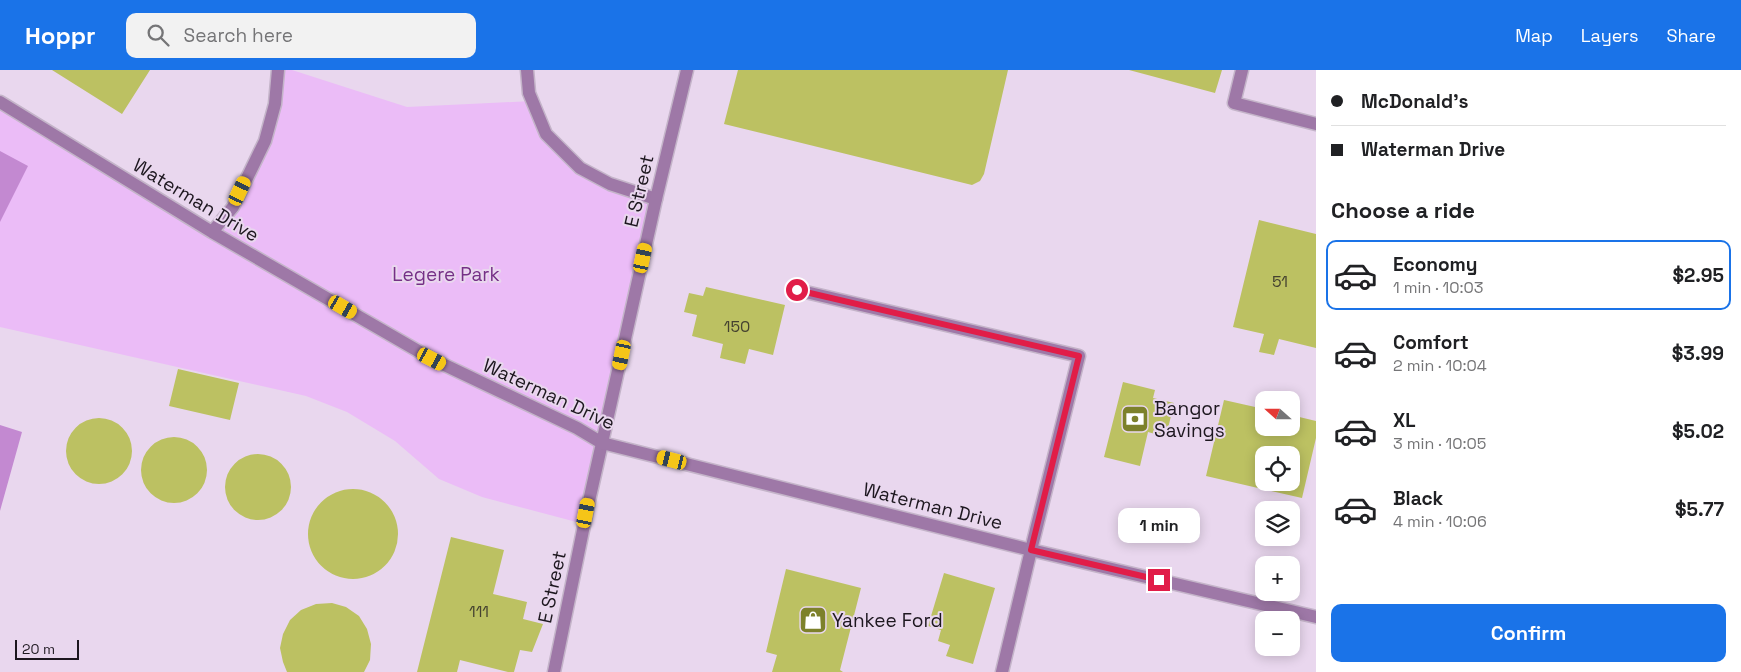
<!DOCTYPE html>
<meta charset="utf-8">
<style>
:root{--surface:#fff;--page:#f2f2f2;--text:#202124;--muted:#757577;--line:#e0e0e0;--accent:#1a73e8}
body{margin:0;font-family:"Space Grotesk",sans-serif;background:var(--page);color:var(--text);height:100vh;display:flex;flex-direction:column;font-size:19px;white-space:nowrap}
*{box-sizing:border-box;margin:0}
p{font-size:16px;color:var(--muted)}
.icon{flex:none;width:28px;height:28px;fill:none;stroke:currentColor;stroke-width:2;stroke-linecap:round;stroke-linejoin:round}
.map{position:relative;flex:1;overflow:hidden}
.sheet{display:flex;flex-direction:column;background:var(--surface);width:425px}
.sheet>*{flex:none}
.guide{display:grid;align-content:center;height:110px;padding:0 15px;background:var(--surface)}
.needle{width:32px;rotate:291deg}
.controls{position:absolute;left:1255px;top:321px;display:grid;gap:10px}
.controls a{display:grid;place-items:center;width:45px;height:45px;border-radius:10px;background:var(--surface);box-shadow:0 2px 12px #0003;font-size:25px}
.scale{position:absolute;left:15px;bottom:12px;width:64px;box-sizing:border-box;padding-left:5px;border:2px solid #1d171f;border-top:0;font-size:14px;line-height:18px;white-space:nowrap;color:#1d171f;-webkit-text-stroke:4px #e9d7ee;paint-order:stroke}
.end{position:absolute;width:22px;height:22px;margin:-11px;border:6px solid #e11d48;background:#fff;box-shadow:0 0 0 2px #fff}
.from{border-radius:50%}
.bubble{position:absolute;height:35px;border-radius:10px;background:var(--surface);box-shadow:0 2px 12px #0003;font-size:16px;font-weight:700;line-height:35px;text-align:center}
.car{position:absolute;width:15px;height:30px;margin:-15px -8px;border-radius:6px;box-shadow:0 0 4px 1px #0007;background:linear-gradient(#f5c518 24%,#345 0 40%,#f5c518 0 76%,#345 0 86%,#f5c518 0)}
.guide b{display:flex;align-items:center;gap:18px;height:48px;font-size:19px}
.guide b+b{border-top:1px solid var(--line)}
.guide i{width:12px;height:12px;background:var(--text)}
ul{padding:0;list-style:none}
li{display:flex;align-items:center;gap:15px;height:70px;margin:0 10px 8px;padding:0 5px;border:2px solid transparent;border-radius:10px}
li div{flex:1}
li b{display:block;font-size:19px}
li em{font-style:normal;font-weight:700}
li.on{border-color:var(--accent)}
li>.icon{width:45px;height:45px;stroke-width:1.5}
h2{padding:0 15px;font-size:22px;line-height:60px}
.cta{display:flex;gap:10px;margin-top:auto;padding:10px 15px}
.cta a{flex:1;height:58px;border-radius:10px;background:var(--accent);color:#fff;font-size:20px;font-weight:700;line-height:58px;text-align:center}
header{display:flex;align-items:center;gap:30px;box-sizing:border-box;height:70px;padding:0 25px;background:var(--accent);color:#fff}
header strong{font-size:24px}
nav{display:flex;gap:28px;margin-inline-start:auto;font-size:18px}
.search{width:350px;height:45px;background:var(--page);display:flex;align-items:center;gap:12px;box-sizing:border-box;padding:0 18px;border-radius:10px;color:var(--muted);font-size:19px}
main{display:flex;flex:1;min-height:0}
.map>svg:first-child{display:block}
</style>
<header>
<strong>Hoppr</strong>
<div class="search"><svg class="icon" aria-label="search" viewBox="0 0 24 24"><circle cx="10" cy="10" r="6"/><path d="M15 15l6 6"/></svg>Search here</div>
<nav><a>Map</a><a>Layers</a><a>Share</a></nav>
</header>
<main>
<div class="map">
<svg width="1316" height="602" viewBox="0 0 1316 602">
<rect width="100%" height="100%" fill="#e9d7ee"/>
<!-- green -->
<path fill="#ebbcf7" d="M278,0h14l115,37 125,-6 14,33 34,34 76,31 -72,325 -102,-27 -43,-18 -44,-38 -48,-29 -41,-16 -306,-69v-225l212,130 43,-71z"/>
<!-- water -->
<path fill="#c389d1" d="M0,81l28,15 -28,56z
M0,355l22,7 -22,79z"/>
<!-- building -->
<path fill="#bcc162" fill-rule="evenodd" d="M52,0h98l-28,44z
M738,0h270l-24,104 -4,7 -8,4 -248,-61z
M1129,0h93l-7,23z
M1259,150l57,14v114l-37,-9 -5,16 -15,-3 5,-18 -31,-7z
M706,217l79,18 -12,50 -24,-6 -4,15 -25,-6 3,-14 -31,-8 5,-21 -13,-3 5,-19 14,3z
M178,299l61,14 -9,37 -61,-14z
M1123,312l32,8 -2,8 21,5 -8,34 -18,-5 -8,34 -36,-9z
M1224,330l40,9v19h27v-13l25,6v17l-14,60 -96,-22zM1264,385h27v27h-27z
M66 381a33 33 0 1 1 66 0a33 33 0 1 1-66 0Z
M141 400a33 33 0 1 1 66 0a33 33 0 1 1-66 0Z
M225 417a33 33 0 1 1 66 0a33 33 0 1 1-66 0Z
M308 464a45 45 0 1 1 90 0a45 45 0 1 1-90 0Z
M451,467l53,13 -11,44 34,8 -4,17 20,5 -11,28 -12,-2 -6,22h-6l-48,-12 -3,12h-40z
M786,499l75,19 -21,82 3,2h-71l5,-17 -11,-3z
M944,503l51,15 -22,76 -27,-8 4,-11 -12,-4 3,-11 -13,-4z
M332,533l14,4 13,9 8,13 4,15 -1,16 -6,12h-77l-4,-10 -3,-14 3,-14 7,-14 11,-10 15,-6z"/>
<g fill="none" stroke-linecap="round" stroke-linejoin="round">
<!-- service casing -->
<g stroke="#c4b4c9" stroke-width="15">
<path id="service" d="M1242,0l-8,33 82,21
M797,220l282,66 -48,194"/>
</g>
<!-- minor casing -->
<g stroke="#c4b4c9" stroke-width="15">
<path id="minor" d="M527,0l2,23 17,41 34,34 30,16 46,15
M0,32l212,130 220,127 145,69 25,15 -13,58 -35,171
M212,162l21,-25 32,-66 10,-37 3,-34
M1002,602l29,-122"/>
</g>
<!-- tertiary casing -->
<g stroke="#c4b4c9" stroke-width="15">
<path id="tertiary" d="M687,0l-31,129 -54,244 429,107 285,67"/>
</g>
<!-- service -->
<use href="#service" stroke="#9e78a7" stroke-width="12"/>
<!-- minor -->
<use href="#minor" stroke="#9e78a7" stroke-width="12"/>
<!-- tertiary -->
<use href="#tertiary" stroke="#9e78a7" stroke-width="12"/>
</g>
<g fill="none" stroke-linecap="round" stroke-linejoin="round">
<!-- route -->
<path stroke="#e11d48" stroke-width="6" d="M797,220l282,66 -48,194 128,30"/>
</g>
<!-- icons -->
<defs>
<g id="bank-square" transform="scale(1.4375)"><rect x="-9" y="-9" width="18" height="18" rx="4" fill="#7d812b" stroke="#e9d7ee"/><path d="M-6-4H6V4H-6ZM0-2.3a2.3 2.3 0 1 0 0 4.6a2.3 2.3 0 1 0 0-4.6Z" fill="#fff"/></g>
<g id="shop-square" transform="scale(1.4375)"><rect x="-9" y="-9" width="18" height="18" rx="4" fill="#7d812b" stroke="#e9d7ee"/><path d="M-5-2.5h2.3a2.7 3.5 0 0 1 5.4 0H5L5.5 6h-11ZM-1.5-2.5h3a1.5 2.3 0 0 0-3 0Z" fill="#fff"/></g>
</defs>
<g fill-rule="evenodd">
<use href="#bank-square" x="1135" y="349"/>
<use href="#shop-square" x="813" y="550"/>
</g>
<g text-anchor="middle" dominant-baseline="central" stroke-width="4" stroke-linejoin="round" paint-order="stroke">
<!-- number labels -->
<g font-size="16" fill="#454230">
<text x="1280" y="211">51</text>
<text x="737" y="256">150</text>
<text x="479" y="541">111</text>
</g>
<!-- street labels -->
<g font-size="19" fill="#1d171f" stroke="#e9d7ee">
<text transform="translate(639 121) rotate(-77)">E Street</text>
<text transform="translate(196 130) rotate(31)">Waterman Drive</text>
<text transform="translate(549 324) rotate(25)">Waterman Drive</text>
<text transform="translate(933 436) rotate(14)">Waterman Drive</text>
<text transform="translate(552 517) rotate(-78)">E Street</text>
</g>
<!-- park labels -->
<g font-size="19" fill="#753086" stroke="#e9d7ee">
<text x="446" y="204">Legere Park</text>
</g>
<!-- poi labels -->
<g font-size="19" fill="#1d171f" stroke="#e9d7ee" text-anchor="start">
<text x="1154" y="338">Bangor<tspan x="1154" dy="22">Savings</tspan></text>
<text x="832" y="550">Yankee Ford</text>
</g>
</g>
</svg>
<div class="controls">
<a><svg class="needle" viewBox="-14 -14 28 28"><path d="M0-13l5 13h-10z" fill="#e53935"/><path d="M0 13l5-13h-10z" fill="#757577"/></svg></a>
<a><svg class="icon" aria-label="locate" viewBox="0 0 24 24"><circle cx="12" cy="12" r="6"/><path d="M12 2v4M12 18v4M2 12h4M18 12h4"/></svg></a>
<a><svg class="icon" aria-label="layers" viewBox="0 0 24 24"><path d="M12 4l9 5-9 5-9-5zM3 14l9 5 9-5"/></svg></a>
<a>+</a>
<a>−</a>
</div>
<div class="scale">20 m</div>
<i class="end from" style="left:797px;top:220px"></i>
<i class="end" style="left:1159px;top:510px"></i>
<div class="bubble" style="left:1118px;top:438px;width:82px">1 min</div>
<i class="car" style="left:240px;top:121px;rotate:25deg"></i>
<i class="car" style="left:643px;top:188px;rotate:12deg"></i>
<i class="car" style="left:343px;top:237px;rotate:120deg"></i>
<i class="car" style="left:622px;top:285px;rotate:192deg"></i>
<i class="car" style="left:432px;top:289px;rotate:118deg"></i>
<i class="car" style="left:672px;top:390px;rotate:284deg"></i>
<i class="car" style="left:586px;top:443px;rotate:11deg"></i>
</div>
<section class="sheet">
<div class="guide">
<b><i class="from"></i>McDonald's</b>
<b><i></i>Waterman Drive</b>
</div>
<h2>Choose a ride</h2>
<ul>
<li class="on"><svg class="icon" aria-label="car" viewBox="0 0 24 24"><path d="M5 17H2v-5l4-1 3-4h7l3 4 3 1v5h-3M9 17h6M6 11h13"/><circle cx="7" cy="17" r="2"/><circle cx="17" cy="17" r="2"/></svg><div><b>Economy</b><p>1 min · 10:03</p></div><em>$2.95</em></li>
<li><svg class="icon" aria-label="car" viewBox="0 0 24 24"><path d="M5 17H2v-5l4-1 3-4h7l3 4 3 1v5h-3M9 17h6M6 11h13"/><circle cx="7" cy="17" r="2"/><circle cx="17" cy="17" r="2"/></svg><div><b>Comfort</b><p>2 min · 10:04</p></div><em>$3.99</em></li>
<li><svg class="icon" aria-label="car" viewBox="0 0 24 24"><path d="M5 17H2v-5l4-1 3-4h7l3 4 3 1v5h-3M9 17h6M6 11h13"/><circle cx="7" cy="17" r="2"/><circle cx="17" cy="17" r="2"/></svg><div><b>XL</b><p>3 min · 10:05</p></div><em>$5.02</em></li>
<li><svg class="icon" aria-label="car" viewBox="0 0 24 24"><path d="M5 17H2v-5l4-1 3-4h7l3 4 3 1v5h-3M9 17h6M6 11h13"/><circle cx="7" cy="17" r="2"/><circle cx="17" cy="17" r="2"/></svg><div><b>Black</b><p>4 min · 10:06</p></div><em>$5.77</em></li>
</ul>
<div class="cta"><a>Confirm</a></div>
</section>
</main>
